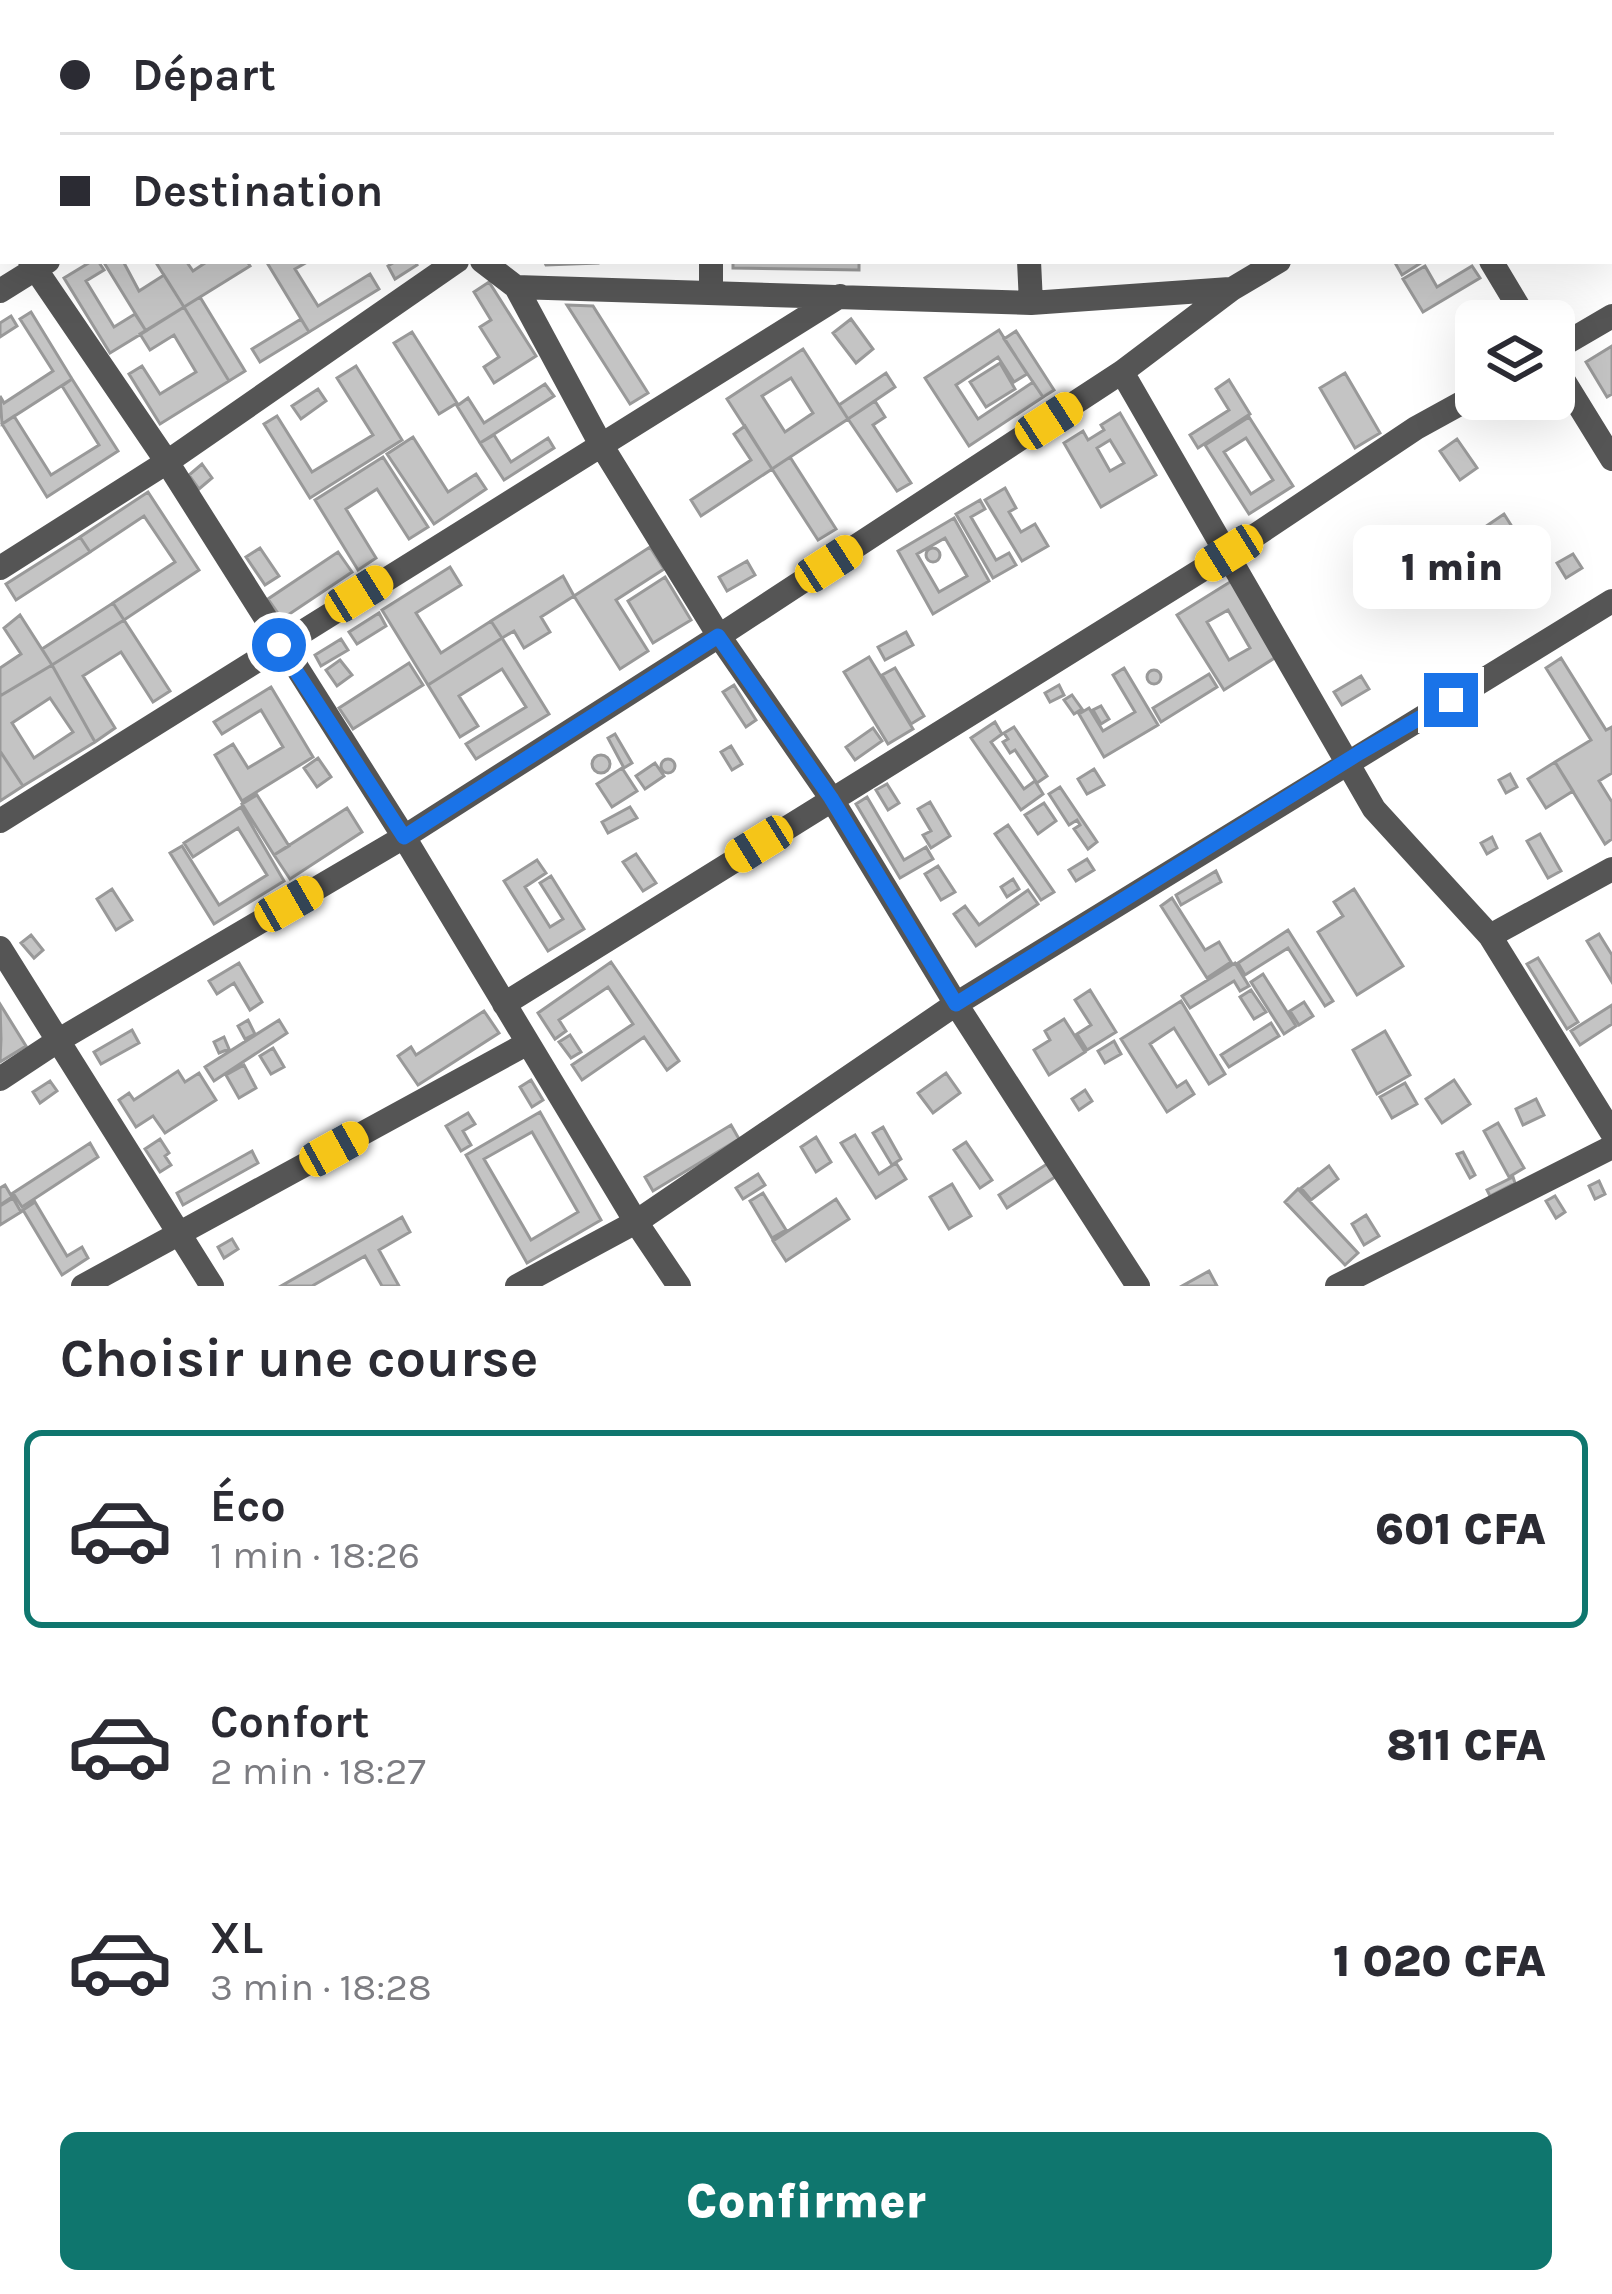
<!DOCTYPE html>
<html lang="fr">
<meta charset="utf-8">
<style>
:root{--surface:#fff;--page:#f2f2f3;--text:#2b2b33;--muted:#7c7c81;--line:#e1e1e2;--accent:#0f766e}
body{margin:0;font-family:Karla,sans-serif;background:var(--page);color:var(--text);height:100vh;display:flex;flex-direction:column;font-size:45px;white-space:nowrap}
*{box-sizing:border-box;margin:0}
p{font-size:39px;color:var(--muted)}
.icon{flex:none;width:66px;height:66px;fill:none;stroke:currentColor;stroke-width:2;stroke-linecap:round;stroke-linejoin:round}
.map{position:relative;height:1286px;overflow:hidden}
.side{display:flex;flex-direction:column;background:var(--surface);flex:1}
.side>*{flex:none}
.guide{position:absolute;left:0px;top:0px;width:1614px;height:264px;box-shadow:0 12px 48px #0002;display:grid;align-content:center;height:264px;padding:0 60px;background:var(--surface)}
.buttons{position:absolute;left:1455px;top:300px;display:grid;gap:24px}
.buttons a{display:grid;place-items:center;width:120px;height:120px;border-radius:18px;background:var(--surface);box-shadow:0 12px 48px #0002;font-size:60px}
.end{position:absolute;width:54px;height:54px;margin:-27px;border:15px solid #1a73e8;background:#fff;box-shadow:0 0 0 6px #fff}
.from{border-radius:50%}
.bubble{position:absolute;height:84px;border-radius:18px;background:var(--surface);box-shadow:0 12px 48px #0002;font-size:39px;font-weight:800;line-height:84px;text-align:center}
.car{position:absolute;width:36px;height:72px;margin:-36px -18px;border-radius:15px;box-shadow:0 0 9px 3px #0007;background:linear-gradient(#f5c518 24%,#345 0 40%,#f5c518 0 76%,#345 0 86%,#f5c518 0)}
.guide b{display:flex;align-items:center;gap:42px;height:114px;font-size:45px}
.guide b+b{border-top:3px solid var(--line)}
.guide i{width:30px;height:30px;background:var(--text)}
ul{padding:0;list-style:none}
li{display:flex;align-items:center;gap:36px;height:198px;margin:0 24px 18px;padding:0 36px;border:6px solid transparent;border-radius:18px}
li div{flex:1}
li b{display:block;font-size:45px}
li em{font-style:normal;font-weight:800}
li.active{border-color:var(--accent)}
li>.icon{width:108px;height:108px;stroke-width:1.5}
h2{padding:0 60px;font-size:54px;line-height:144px}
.primary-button{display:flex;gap:24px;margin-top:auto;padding:24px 60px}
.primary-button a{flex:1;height:138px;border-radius:18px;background:var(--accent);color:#fff;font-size:48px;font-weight:800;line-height:138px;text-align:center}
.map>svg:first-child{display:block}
</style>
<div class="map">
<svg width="1612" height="1286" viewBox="0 0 1612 1286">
<rect width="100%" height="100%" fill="#fff"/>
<!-- building -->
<path fill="#c4c4c4" stroke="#999" stroke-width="3" fill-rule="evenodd" d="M372,0l20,2 37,-2 -5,3h-50z
M517,0h12l72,2 -84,1z
M732,0h107v3h-107z
M1050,0h108v3h-108z
M92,261h6l6,9 -18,11 28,46 21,-13 11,17 -36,22 -46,-75z
M103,261h20l16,30 25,-16 20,32 -38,24z
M155,261h31l7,10 15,-10h39l3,5 -66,41z
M266,261h43l-14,8 23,37 52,-32 9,15 -70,43z
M396,261h19l2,4 -22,14 -7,-13z
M544,261h54v2l-52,2z
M733,261h126v9l-126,-2z
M1394,261h30l-22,14z
M1425,266l12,21 35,-21 8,12 -57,34 -20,-33z
M489,282l47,74 -42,27 -10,-16 15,-10 -19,-30 11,-7 -17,-28z
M200,297l45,74 -16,10 -45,-74z
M567,305l26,1 55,87 -18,11z
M184,307l45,74 -69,43 -31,-50 13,-8 18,28 36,-22 -22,-37 -24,15 -10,-16z
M31,312l41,67 -70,45 -2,-28 4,7 49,-32 -33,-52z
M11,316l6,10 -17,11v-14z
M301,319l8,13 -49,30 -8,-13z
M851,319l22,30 -17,14 -23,-30z
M999,330l28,44 -13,8 -16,-25 -42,28 22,34 55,-37 10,15 -74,49 -44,-68z
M1016,331l38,59 -11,7 -39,-58z
M412,332l45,71 -18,11 -45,-71z
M1612,346v48l-5,3 -21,-35z
M803,349l45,70 -76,50 -45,-70zM791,378l22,35 -28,19 -23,-36z
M1000,363l15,26 -29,18 -16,-25z
M356,366l46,74 -92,58 -46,-74 13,-8 35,56 61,-37 -36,-57z
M886,373l9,14 -47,32 -9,-14z
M1345,373l35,60 -25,15 -35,-60z
M72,379l46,72 -71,46 -45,-73 12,-8 37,59 48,-30 -37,-59z
M1229,380l21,34 -52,34 -8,-13 39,-25 -13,-21z
M545,384l9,12 -74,47 -23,-37 11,-8 16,25z
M318,389l8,12 -25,18 -9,-13z
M875,401l10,16 -12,8 38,58 -14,8 -49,-72z
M1120,413l36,62 -55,32 -37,-64 19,-12 5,9 16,-10 -3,-5zM1110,440l14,23 -14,8 -13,-23z
M1249,417l44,69 -44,28 -44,-69zM1246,438l27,42 -22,14 -27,-42z
M745,426l27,43 -71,47 -10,-16 60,-40 -17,-26z
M494,435l17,27 37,-24 6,10 -50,32 -24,-37z
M413,437l35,55 28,-18 10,15 -52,35 -47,-70z
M1457,439l20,29 -17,12 -20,-29z
M383,457l45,70 -19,12 -32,-50 -31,20 30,49 -18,12 -43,-70z
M790,457l46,72 -18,11 -46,-71z
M202,464l10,14 -13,11 -10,-14z
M1005,488l11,20 -7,4 12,20 14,-8 13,22 -26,15 -37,-61z
M148,492l51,78 -75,50 -11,-17 62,-41 -31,-46 -54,36 -10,-15z
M980,500l5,9 -14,8 25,43 13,-7 7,12 -23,13 -37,-64z
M1504,514l38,60 -11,7 5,8 -9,6 -42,-68z
M954,518l35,63 -56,33 -35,-63zM945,538l22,38 -28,16 -22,-38z
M80,537l10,15 -74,48 -10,-16z
M650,547l14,22 -48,31 32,51 -28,18 -46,-73z
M260,548l19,28 -14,9 -19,-28z
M926 555a7 7 0 1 1 14 0a7 7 0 1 1-14 0Z
M338,552l14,20 -70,47 -14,-20z
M1573,554l9,14 -16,10 -9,-15z
M747,561l8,14 -28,16 -8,-14z
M450,567l11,18 -45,28 25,40 50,-32 11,17 -74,47 -46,-75z
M563,576l11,20 -33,21 9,15 -26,16 -10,-17 -12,7 -11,-17z
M665,577l26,43 -38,23 -25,-42z
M1238,577l46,75 -60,38 -47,-75zM1228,610l22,38 -21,12 -22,-38z
M113,603l11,17 -72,45 -10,-16z
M379,613l7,13 -29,18 -8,-12z
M20,615l32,50 -52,31v-28l21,-14 -17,-26z
M124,620l46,71 -17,11 -32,-50 -38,24 32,52 -20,14 -43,-77z
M906,632l7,13 -28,15 -7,-13z
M502,638l47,76 -73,45 -10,-15 60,-37 -24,-38 -43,27 19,30 -18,11 -32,-52z
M341,639l7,11 -27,16 -6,-11z
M869,657l44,72 -25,15 -44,-72z
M1561,658l45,72 6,-3v46l-13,8 13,21v37l-7,5 -50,-82 36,-22 -45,-72z
M340,660l12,15 -15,11 -11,-16z
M409,663l14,22 -70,44 -14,-21z
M52,665l43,77 -72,44 -23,-35v-55zM50,698l23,34 -39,26 -22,-35z
M895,668l29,48 -13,8 -29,-49z
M1124,668l34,57 -54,32 -25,-43 10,-6 14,23 32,-19 -22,-37z
M1147 677a7 7 0 1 1 14 0a7 7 0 1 1-14 0Z
M1209,674l8,13 -56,35 -8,-14z
M1361,676l8,13 -27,16 -8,-13z
M734,685l22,35 -10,7 -23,-35z
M1059,685l5,10 -14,7 -5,-9z
M271,687l42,70 -71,44 -27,-46 18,-11 15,24 35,-21 -22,-37 -39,24 -8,-12z
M1072,695l10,14 -8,5 -10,-14z
M1101,706l8,13 -8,5 -8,-14z
M995,722l7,12 -11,8 33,47 11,-8 8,13 -22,16 -50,-72z
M1014,727l33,49 -10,7 -22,-33 -5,3 -7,-11 5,-3 -4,-6z
M873,728l9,13 -27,19 -9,-13z
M615,734l17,29 -8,5 -16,-30z
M731,746l11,18 -10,6 -11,-18z
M0,751l23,35 -23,15z
M592 764a9 9 0 1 1 18 0a9 9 0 1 1-18 0Z
M318,758l13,19 -14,10 -13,-19z
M661 766a7 7 0 1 1 14 0a7 7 0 1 1-14 0Z
M1555,762l18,29 -27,17 -18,-29z
M655,763l9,13 -19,13 -9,-13z
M622,768l15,23 -25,16 -15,-23z
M1094,769l10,16 -17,9 -9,-15z
M1510,774l7,13 -11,6 -7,-13z
M887,784l12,19 -11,7 -12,-20z
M1060,787l37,55 -9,7 -14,-20 6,-4 -3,-5 -8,5 -20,-31z
M257,795l32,51 -15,9 -32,-51z
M867,797l37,63 22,-13 7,12 -33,19 -44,-74z
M930,802l20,34 -19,12 -8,-13 8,-4 -13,-22z
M1044,803l12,18 -18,13 -13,-19z
M241,807l43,74 -70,43 -44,-71 12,-7 37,59 48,-30 -29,-47 -45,29 -9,-14z
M630,807l7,11 -29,15 -6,-11z
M347,808l15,24 -72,47 -16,-24z
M1008,825l46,67 -13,8 -46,-66z
M1540,834l21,37 -13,7 -21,-37z
M1492,837l5,11 -10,6 -6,-11z
M636,854l20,29 -13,8 -20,-29z
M1087,859l7,11 -18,11 -7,-11z
M537,860l9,13 -21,14 25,40 13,-8 -23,-36 11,-7 33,53 -36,22 -44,-70z
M938,866l17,26 -14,8 -16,-26z
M1216,871l5,11 -40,23 -5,-10z
M1013,879l6,10 -12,8 -6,-10z
M112,889l20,31 -16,10 -19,-31z
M1354,889l49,77 -46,29 -39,-63 25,-16 -9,-14z
M1028,890l10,14 -62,42 -22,-32 11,-8 14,19z
M1172,898l33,52 14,-8 12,20 -24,16 -46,-72z
M1288,930l45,71 -8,5 -37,-58 -43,27 -7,-12z
M1599,934l13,21v27l-25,-41z
M31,935l12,15 -9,8 -13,-15z
M1538,958l40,64 -11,7 -40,-65z
M611,962l68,99 -12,9 -23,-33 -62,43 -10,-15 61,-41 -25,-37 -49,33 7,11 -11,8 -17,-26z
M239,963l23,39 -12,8 -16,-27 -17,11 -8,-13z
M1235,963l14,23 -9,5 -6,-10 -44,27 -8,-12z
M1263,974l33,52 -12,8 -33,-52z
M1090,990l26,42 -29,18 -10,-16 14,-9 -16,-25z
M1251,990l15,22 -12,7 -14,-22z
M1181,1001l44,73 -16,10 -35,-56 -24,16 27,43 9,-6 8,13 -27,18 -46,-73z
M1304,1002l9,14 -14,9 -9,-14z
M0,1004l26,42 -26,16 1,-23z
M1612,1005v19l-32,21 -9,-14z
M484,1011l15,22 -81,52 -20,-29 13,-9 5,8z
M1064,1019l21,33 -36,23 -15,-25 16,-10 -5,-9z
M248,1020l7,14 -10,5 -7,-13z
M279,1020l8,13 -73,48 -9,-14z
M1271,1023l8,13 -50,31 -8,-12z
M132,1030l7,13 -38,21 -7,-12z
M1385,1031l25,44 -33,19 -24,-44z
M570,1035l11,17 -10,6 -12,-16z
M224,1037l5,12 -10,4 -5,-11z
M1114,1041l7,13 -16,9 -7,-12z
M273,1048l11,19 -13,7 -11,-18z
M244,1065l12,23 -17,10 -13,-23z
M178,1071l7,11 14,-9 17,27 -51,33 -12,-17 -17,11 -17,-27 10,-7 5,7z
M946,1073l14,20 -27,20 -15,-20z
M531,1080l12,20 -11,7 -12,-20z
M1454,1080l16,24 -28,19 -16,-24z
M50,1081l7,10 -17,12 -7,-11z
M1405,1083l12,21 -25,14 -12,-21z
M1085,1090l7,11 -13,9 -7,-11z
M1536,1099l8,16 -21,10 -7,-16z
M540,1112l61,108 -74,43 -61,-108zM532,1132l46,80 -47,28 -47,-81z
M468,1113l7,11 -12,7 8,14 -10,6 -15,-25z
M1498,1123l26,45 -15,9 -25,-46z
M731,1125l8,14 -86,52 -8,-14z
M883,1127l18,32 -9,6 -19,-32z
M855,1135l24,39 17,-11 10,16 -30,19 -35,-55z
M816,1137l15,25 -15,10 -15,-25z
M160,1139l9,14 -4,3 6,9 -11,7 -15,-23z
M966,1142l26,38 -12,8 -26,-38z
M90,1143l8,14 -76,50 -9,-14z
M252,1151l6,12 -75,42 -6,-12z
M1463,1152l12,23 -5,3 -13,-24z
M1050,1162l8,13 -51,33 -8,-13z
M1329,1166l9,13 -27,21 -10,-12z
M758,1174l7,11 -22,14 -7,-11z
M1513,1177l2,6 -25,13 -3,-6z
M1599,1181l6,13 -10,5 -6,-13z
M952,1184l19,32 -22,13 -19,-32z
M5,1185l7,12 -12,8v-17z
M1298,1189l60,64 -13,12 -60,-63z
M763,1193l23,37 -14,8 -22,-37z
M1555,1196l10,16 -9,6 -10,-17z
M13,1198l8,14 -21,13v-19z
M836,1199l13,20 -63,42 -13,-20z
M35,1202l32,54 15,-9 6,11 -26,17 -39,-65z
M1366,1215l13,21 -15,9 -12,-21z
M402,1217l8,15 -31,18 20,36h-17l-17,-30 -53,30h-31z
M232,1239l6,10 -14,9 -6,-11z
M1209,1271l8,15h-35z"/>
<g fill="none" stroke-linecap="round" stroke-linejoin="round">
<!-- street -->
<path stroke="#555" stroke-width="24" d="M330,0l2,3
M1020,0v3
M1330,0l2,3
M39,3l5,-3
M465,3l5,-3
M716,3v-3
M0,27l3,-2
M1611,62l1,-1
M0,216l3,4
M30,261l137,201 237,375 232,385 43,64
M482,261l34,26 84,156 119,193 112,162 125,206 182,282
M1029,261l2,42
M1491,261l36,60
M516,287l515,16 199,-14
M0,291l48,-30
M711,292v-31
M1554,350l58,-34
M1554,365l58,94
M1122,372l252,437 116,127 122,197
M0,568l167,-106 290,-201
M0,821l840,-525
M1490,936l122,-67
M0,948l212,338
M504,1004l725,-451 187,-125 60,-33
M0,1079l59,-39 345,-203 315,-201 403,-264 110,-83 47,-28
M83,1286l445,-243
M517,1286l119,-64 320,-218 656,-403
M1337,1286l275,-139"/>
</g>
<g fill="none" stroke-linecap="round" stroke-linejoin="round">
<!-- route -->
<path stroke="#1a73e8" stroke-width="15" d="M279,645l125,192 314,-201 113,162 125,206 403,-251 92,-53"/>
</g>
</svg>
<div class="buttons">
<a><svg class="icon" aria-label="layers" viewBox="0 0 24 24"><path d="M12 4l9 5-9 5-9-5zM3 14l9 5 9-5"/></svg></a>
</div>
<i class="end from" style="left:279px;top:645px"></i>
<i class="end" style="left:1451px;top:700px"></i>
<div class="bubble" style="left:1353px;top:525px;width:198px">1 min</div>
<i class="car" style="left:1049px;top:421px;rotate:57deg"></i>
<i class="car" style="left:1229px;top:553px;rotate:238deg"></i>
<i class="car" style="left:829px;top:564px;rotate:57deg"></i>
<i class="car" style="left:359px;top:594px;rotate:58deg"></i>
<i class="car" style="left:759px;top:844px;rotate:238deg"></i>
<i class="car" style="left:289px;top:904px;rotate:60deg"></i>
<i class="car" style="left:334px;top:1149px;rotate:61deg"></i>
<div class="guide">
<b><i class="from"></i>Départ</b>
<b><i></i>Destination</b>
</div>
</div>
<section class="side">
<h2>Choisir une course</h2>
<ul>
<li class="active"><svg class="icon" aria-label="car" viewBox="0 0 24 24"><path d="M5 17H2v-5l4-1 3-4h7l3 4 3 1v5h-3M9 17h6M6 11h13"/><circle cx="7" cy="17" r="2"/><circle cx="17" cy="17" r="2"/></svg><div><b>Éco</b><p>1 min · 18:26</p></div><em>601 CFA</em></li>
<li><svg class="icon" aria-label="car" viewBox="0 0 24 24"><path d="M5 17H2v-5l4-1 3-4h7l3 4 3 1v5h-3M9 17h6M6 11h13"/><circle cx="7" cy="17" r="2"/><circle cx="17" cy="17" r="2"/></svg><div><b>Confort</b><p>2 min · 18:27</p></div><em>811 CFA</em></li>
<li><svg class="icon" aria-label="car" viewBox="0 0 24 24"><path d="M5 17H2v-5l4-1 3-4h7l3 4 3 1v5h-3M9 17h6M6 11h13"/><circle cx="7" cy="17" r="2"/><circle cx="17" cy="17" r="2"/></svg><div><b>XL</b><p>3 min · 18:28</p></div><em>1 020 CFA</em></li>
</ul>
<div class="primary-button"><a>Confirmer</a></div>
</section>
